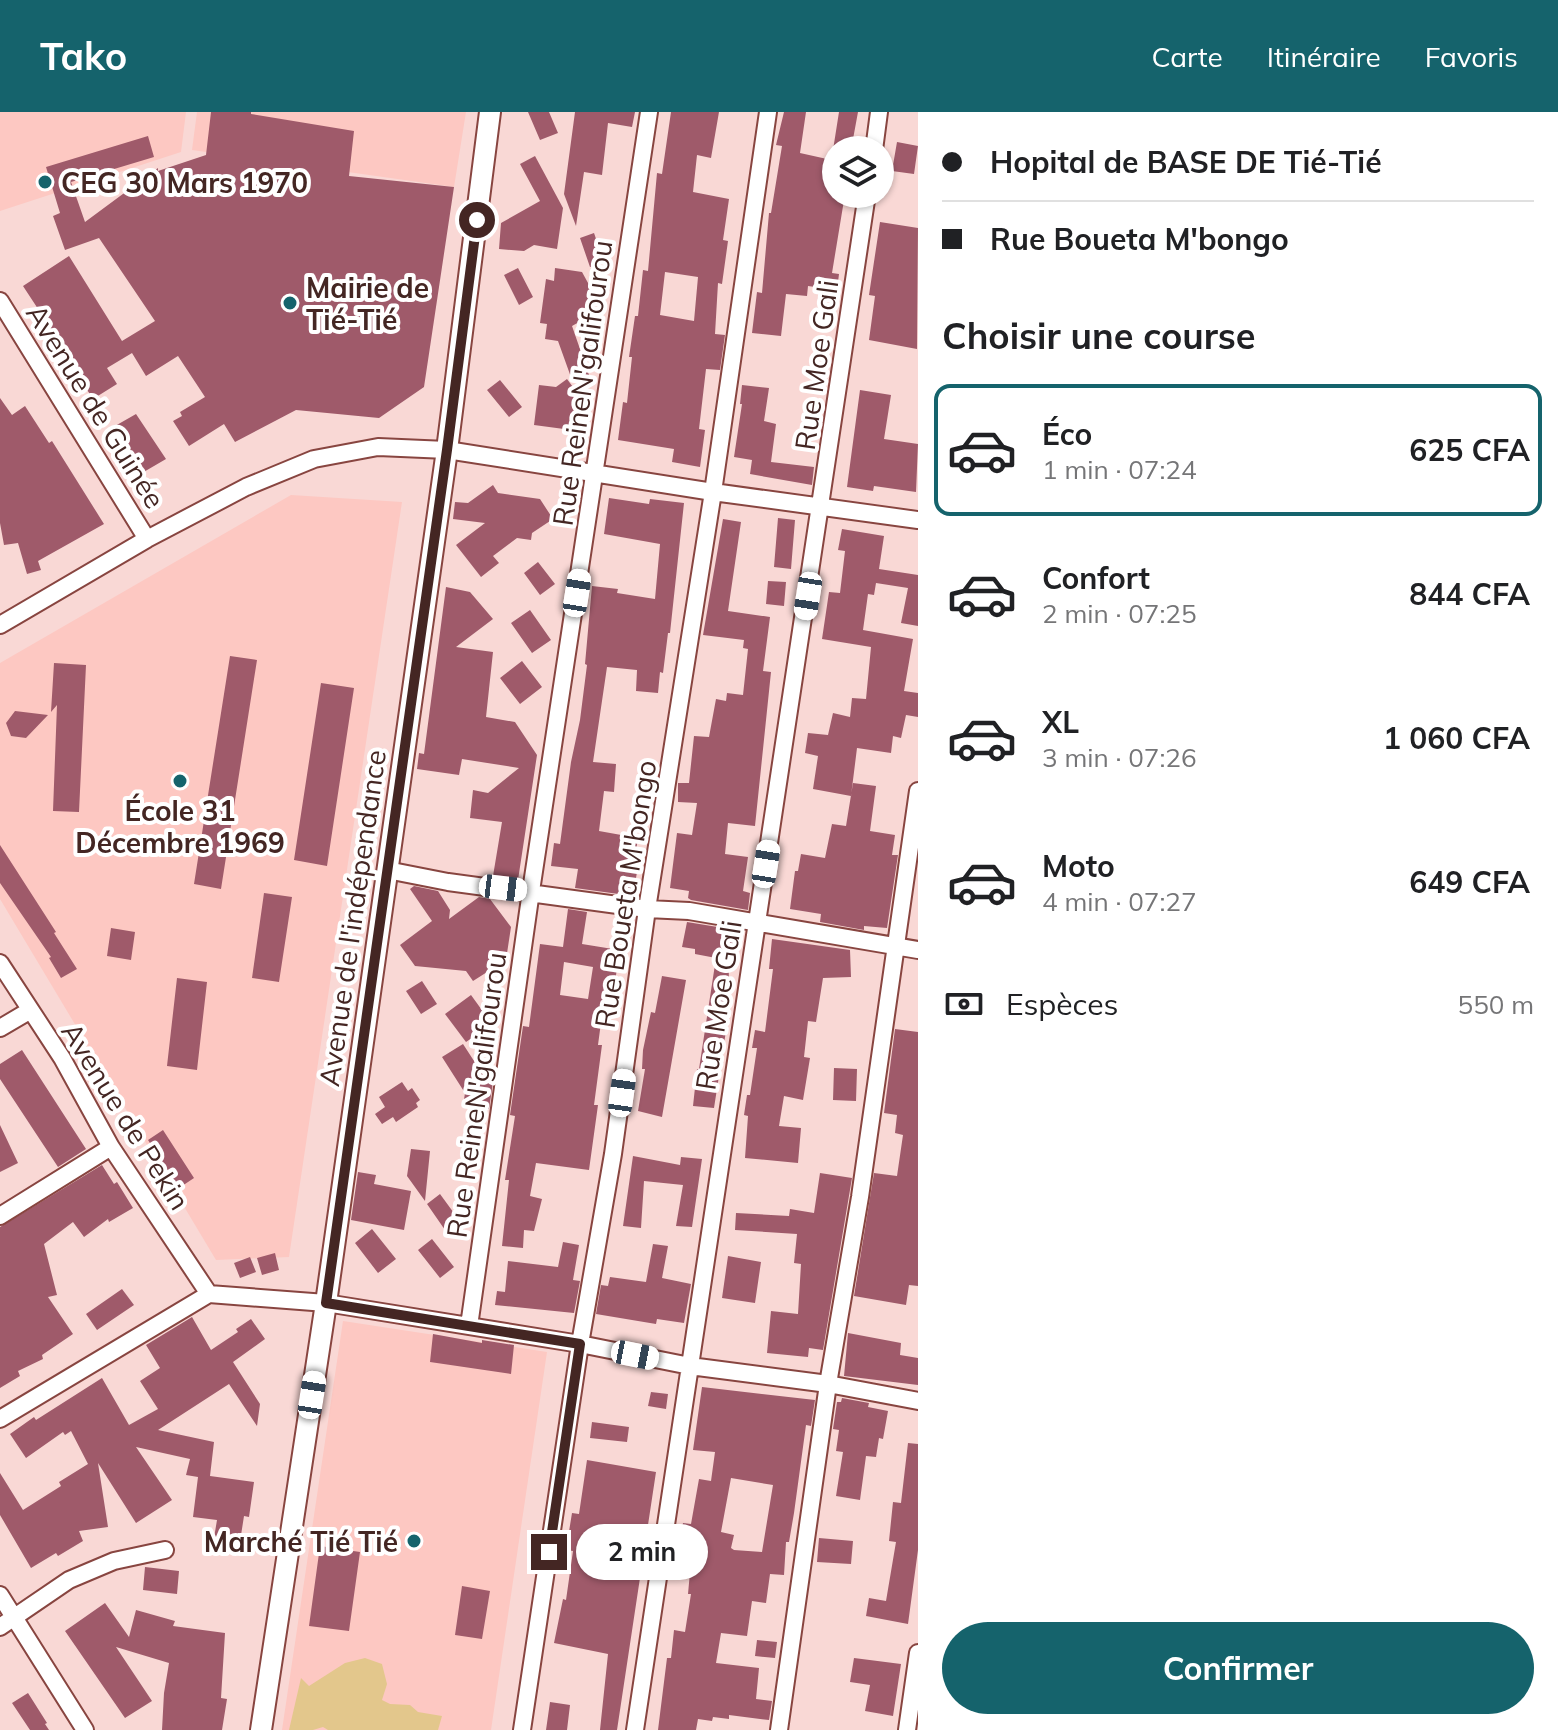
<!DOCTYPE html>
<html lang="fr">
<meta charset="utf-8">
<style>
:root{--surface:#fff;--page:#f6f6f6;--text:#202124;--muted:#757577;--line:#e0e0e0;--accent:#15636c}
body{margin:0;font-family:Mulish,sans-serif;background:var(--page);color:var(--text);height:100vh;display:flex;flex-direction:column;font-size:30px;white-space:nowrap}
*{box-sizing:border-box;margin:0}
p{font-size:26px;color:var(--muted)}
.icon{flex:none;width:44px;height:44px;fill:none;stroke:currentColor;stroke-width:2;stroke-linecap:round;stroke-linejoin:round}
.map{position:relative;flex:1;overflow:hidden}
.details{display:flex;flex-direction:column;background:var(--surface);width:640px}
.details>*{flex:none}
.top-card{display:grid;align-content:center;height:176px;padding:0 24px;background:var(--surface)}
.fabs{position:absolute;left:822px;top:24px;display:grid;gap:16px}
.fabs a{display:grid;place-items:center;width:72px;height:72px;border-radius:50%;background:var(--surface);box-shadow:0 2px 6px #0004;font-size:40px}
.end{position:absolute;width:36px;height:36px;margin:-18px;border:10px solid #442623;background:#fff;box-shadow:0 0 0 4px #fff}
.from{border-radius:50%}
.bubble{position:absolute;height:56px;border-radius:28px;background:var(--surface);box-shadow:0 2px 6px #0004;font-size:26px;font-weight:700;line-height:56px;text-align:center}
.car{position:absolute;width:24px;height:48px;margin:-24px -12px;border-radius:10px;box-shadow:0 0 6px 2px #0007;background:linear-gradient(#fff 24%,#345 0 40%,#fff 0 76%,#345 0 86%,#fff 0)}
.top-card b{display:flex;align-items:center;gap:28px;height:76px;font-size:30px}
.top-card b+b{border-top:2px solid var(--line)}
.top-card i{width:20px;height:20px;background:var(--text)}
ul{padding:0;list-style:none}
li{display:flex;align-items:center;gap:24px;height:132px;margin:0 16px 12px;padding:0 8px;border:4px solid transparent;border-radius:16px}
li div{flex:1}
li b{display:block;font-size:30px}
li em{font-style:normal;font-weight:700}
li.active{border-color:var(--accent)}
li>.icon{width:72px;height:72px;stroke-width:1.5}
h2{padding:0 24px;font-size:36px;line-height:96px}
.pay{display:flex;align-items:center;gap:20px;height:88px;padding:0 24px;font-size:30px}
.pay p{margin-inline-start:auto}
.button{display:flex;gap:16px;margin-top:auto;padding:16px 24px}
.button a{flex:1;height:92px;border-radius:48px;background:var(--accent);color:#fff;font-size:32px;font-weight:700;line-height:92px;text-align:center}
header{display:flex;align-items:center;gap:48px;box-sizing:border-box;height:112px;padding:0 40px;background:var(--accent);color:#fff}
header strong{font-size:38px}
nav{display:flex;gap:44px;margin-inline-start:auto;font-size:28px}
main{display:flex;flex:1;min-height:0}
.map>svg:first-child{display:block}
</style>
<header>
<strong>Tako</strong>
<nav><a>Carte</a><a>Itinéraire</a><a>Favoris</a></nav>
</header>
<main>
<div class="map">
<svg width="918" height="1618" viewBox="0 0 918 1618">
<rect width="100%" height="100%" fill="#f9d8d5"/>
<!-- built -->
<path fill="#fdc8c2" d="M0,0h186l-5,40 -181,59z
M197,0h269l-12,75 -262,-37z
M291,383l111,7 -113,755 -73,3 -216,-361v-236z
M343,1209l204,31 -56,378h-209z"/>
<!-- green -->
<path fill="#e3c78c" d="M365,1546l17,6 5,20 -5,16 8,4 20,1 8,7 24,4 -4,14h-110l-5,-3 -10,3h-24l12,-52 8,8 36,-23z"/>
<!-- building -->
<path fill="#9f5a6a" fill-rule="evenodd" d="M211,0h40v2l103,17 -5,45 105,11 -30,200 -45,31 -83,-8 -61,32 -11,-18 -35,22 -16,-25 9,-5 -2,-4 25,-15 -27,-41 -32,20 -14,-23 -25,15 10,16 -24,15 -53,-83 2,-1 -19,-29 46,-30 53,85 33,-20 -56,-83 -34,12 -12,-34 7,-3 -14,-46 102,-31 6,21 -83,25 14,40 73,-54v3l48,-16z
M528,0h21l9,21 -18,7z
M575,0h60l-3,15 -24,-4 -6,52 -18,-3 -8,54 -12,-32z
M671,0h48l-8,46 -14,-3 -4,37 36,7 -6,41 5,1 -6,43 -4,-1 -3,51 10,1 -5,35 -14,-1 -7,60 6,1 -5,37 -28,-5 2,-13 -56,-9 5,-38 4,1 5,-46h-3l6,-41h3l5,-46 5,1 9,-98 5,1zM665,160l33,5 -4,44 -34,-6z
M784,0h22l-6,41 36,8v33h9l-13,79 7,1 -2,16 -29,-4 -1,10 -21,-2 -5,42 -29,-3 5,-41 5,1 7,-80h2l11,-67 -6,-1z
M839,0h19l-7,38h-18z
M897,30l21,4 -4,28 -22,-3z
M535,44l28,52 -6,41 -23,-4 -10,6 -25,-2 2,-26 39,-22 -20,-37z
M880,110l38,6 -1,121 -48,-9 6,-44 -6,-1z
M594,121l10,29 -14,5 -10,-29z
M518,156l15,29 -14,8 -15,-30z
M555,156l27,4 17,31 -5,3 3,6 -25,14 17,49 -17,5 -14,-39 -13,-2 2,-15 -7,-1 6,-44 8,2z
M567,267l23,31 -13,9 9,12 -13,9 -9,-11 -30,-4 5,-40 17,2z
M500,268l22,27 -13,10 -22,-27z
M742,273l27,3 -5,33 12,3 -5,38 43,5 -2,18 -62,-11 2,-14 -18,-3 8,-53h-2z
M860,278l31,5 -7,44 34,5 -2,48 -42,-6 -1,5 -26,-4z
M0,286l12,17 13,-9 24,37 3,-2 52,83 -66,37 3,9 -14,4 -9,-31 -14,2 -4,-22z
M136,302l30,45 -24,14 -27,-47z
M493,373l5,8 42,6 13,20 -21,14 -1,7 -14,-2 -24,18 6,7 -18,14 -25,-32 29,-22 -32,-4 2,-17 13,1z
M609,386l40,6 1,-5 34,4 -14,130h-2l-5,40 -3,-1 -2,21 -22,-2 1,-21 -30,-3 -14,95 23,2 -2,28 -10,-1 -5,40 39,7 -5,33 4,1 -4,24 -58,-8 3,-19 -27,-3 3,-23 6,1 11,-82 9,-42 7,-55 -2,-1 7,-78 26,3 -1,4 38,6 5,-55 -56,-10z
M778,406l17,2 -4,49 -17,-2z
M723,407l18,3 -13,89 42,6 -7,54 8,1 -16,154 -27,-3 -3,31 23,3 -5,34 7,2 -2,17 -57,-10 -3,-2 1,-7 -19,-3 7,-55 15,2 5,-32 -19,-1v-19h11l5,-47 15,1 7,-38 10,2 1,-8 16,2 5,-46 -5,-1 1,-8 -41,-5z
M842,417l42,7 -5,33 39,6v51l-17,-3 7,-35 -32,-5 -2,12 -6,-1 -5,36 50,9 -9,52 14,2v24l-12,-2 -5,23 -8,-2 -2,17 -34,-5 -6,48 -38,-7 5,-33 -13,-3 3,-20 20,2 5,-22 17,4 2,-19 14,1 5,-52 -49,-8 7,-47 11,1 5,-42 -7,-1z
M538,450l17,22 -15,11 -16,-22z
M768,469l18,1 -2,24 -18,-2z
M446,475l24,5 23,27 -37,28 37,5 -7,65 29,5 22,33 -19,125 -25,-4 9,-54 -32,-4 3,-28 15,3 31,-25 -57,-9 -3,16 -42,-6 2,-16 5,1z
M530,498l21,30 -19,13 -21,-30z
M230,544l27,4 -36,229 -27,-5z
M522,549l20,26 -22,17 -20,-26z
M54,551l32,2 -7,147 -26,-1 4,-106 -6,7z
M321,571l33,5 -27,178 -33,-6z
M15,599l33,4 -22,23 -15,-2 -5,-13z
M853,671l23,3 -6,45 25,4 -3,20h6l-11,73 -23,-2v4l-44,-8 1,-8 -31,-5 5,-38h3l3,-17 24,4 7,-34 14,2z
M0,733l56,87 -2,1 23,36 -16,9 -12,-20 2,-1 -51,-74z
M414,774l24,5 12,19 -1,9 30,-22 11,2 21,28 -5,33 -33,21 -7,-10 -51,-5 -15,-21 32,-24 -22,-32z
M264,781l28,4 -13,85 -27,-4z
M568,797l19,3 -5,32 37,6 -6,51 -9,-1 -6,45h4l-8,60h4l-9,65 -53,-7 -6,33 12,3 -8,32 -10,-1 -1,18 -21,-2 7,-66h-4l10,-64 -5,-1 13,-89 6,1 11,-83 23,3zM564,850l29,5 -5,32 -28,-4z
M687,810l49,8 -7,33 -1,55 -14,90 -21,-2 4,-37h2l17,-111 -21,-4v-5l-13,-2z
M111,816l24,4 -4,28 -24,-4z
M772,827l78,11 1,27 -28,1 -7,44 -8,-1 -4,36 6,1 -7,42 -19,-4 -5,30 22,2 -3,35 -53,-5 3,-42 -4,-1 3,-20h3l7,-47h-5l3,-18 10,2 8,-63h-4z
M662,864l24,4 -24,137 -24,-6 7,-42h-3l1,-19 8,-38 4,1z
M177,866l30,4 -10,88 -30,-4z
M422,869l15,23 -16,10 -15,-23z
M471,883l21,29 -26,18 -21,-28z
M895,917l23,3v254l-9,-1 -3,20 -52,-9 20,-123 23,3 6,-41 -8,-2 2,-18 -13,-2z
M463,932l24,37 6,1 -4,27 -26,-3 2,-13 -23,-36z
M22,938l64,99 -28,18 -58,-88v-15z
M834,956l23,1 -1,32 -23,-1z
M402,970l6,9 4,-3 8,12 -4,3 2,4 -22,15 -3,-5 -11,7 -7,-10 10,-7 -6,-10z
M0,1013l18,38 -18,9z
M163,1018l31,48 -15,10 -31,-48z
M411,1037l19,2 -5,50 -18,-25z
M633,1044l47,9 1,-8 21,2 -10,68 -16,-1 7,-41 -39,-4 -3,47 -18,-2z
M102,1053l12,19 3,-2 16,26 -24,14 -1,-3 -24,18 -11,-15 -29,22 13,51 -9,2 25,37 -31,21 1,4 -25,12 2,5 -20,12v-161z
M358,1060l18,3 -2,9 37,7 -7,39 -53,-10z
M820,1061l32,5 -29,172 -14,-2 -1,9 -41,-4 4,-42 27,3 3,-50 -7,-1 3,-29 -62,-4 1,-17 53,3 1,-7 24,4z
M440,1082l19,26 -14,10 -18,-26z
M372,1117l24,30 -18,14 -23,-30z
M432,1127l22,28 -14,11 -22,-28z
M563,1130l16,3 -6,35 7,1 -6,32 -79,-8 2,-14 8,1 3,-31 50,6z
M653,1132l15,2 -6,32 29,6 -7,39 -27,-4 -1,5 -60,-10 5,-29 7,1 2,-9 36,5z
M275,1141l4,17 -17,5 -5,-17z
M728,1144l33,6 -6,41 -33,-5z
M250,1145l6,15 -16,6 -6,-15z
M122,1177l12,16 -37,25 -11,-16z
M192,1205l19,33 27,-18 -2,-3 15,-10 14,20 -32,23 27,42 -3,22 -28,-42 -71,46 56,12 -4,34 44,6 -5,35 -5,-1 -5,32 -26,-4 4,-24 -24,-3 5,-40 -12,-2 4,-16 -54,-12 36,53 -36,23 -38,-60 10,64 -29,4 4,10 -25,15 -2,-3 -25,15 -31,-53v-42l23,37 38,-24 -2,-4 29,-18 -17,-33 -6,4 -2,-3 -37,26 -16,-24 24,-17 2,3 66,-42 27,47 29,-16 -18,-28 20,-13 -14,-23z
M848,1221l53,10 -1,12 18,3v27l-74,-9z
M433,1222l49,9v-3l32,5 -3,29 -81,-12z
M702,1275l113,13 -4,26 -5,-1 -12,88 -5,29h-3l-2,33 -14,-1 -4,29 -14,-2 -5,35 -26,-3 -5,30 43,5 -3,31 16,2 -3,19 -40,-5v4l-16,-2 -1,4 -14,-2 -2,11h-38l9,-72h4l3,-28 11,2 6,-38h-3l2,-22h3l7,-31 -20,-3 3,-15 8,1 8,-45 12,2 4,-29 -22,-2zM731,1366l42,7 -11,67 -28,-2 -3,-2 3,-13 -13,-3z
M651,1280l17,2 -2,15 -18,-3z
M842,1286l27,5 -1,4 20,4 -5,28 -4,-1 -3,19 -10,-1 -6,44 -24,-4 7,-44 -7,-1 3,-21 -6,-1 4,-27h4z
M592,1310l37,5 -2,15 -37,-4z
M908,1331l10,1v106l-10,74 -42,-8 3,-18 17,3 10,-59 -7,-1 4,-39 8,1z
M587,1348l69,12 -39,258h-17l8,-76 -54,-11 9,-44 3,1 7,-49 -7,-1 6,-37 7,1z
M819,1426l34,3 -2,23 -34,-2z
M320,1434l40,6 -11,79 -40,-5z
M145,1455l34,4 -2,23 -34,-4z
M462,1474l28,5 -8,48 -27,-4z
M105,1491l24,34 7,-27 39,11 -2,5 52,7 -4,65 6,1 -5,31h-60l2,-37 5,-30 -53,-16 36,54 -27,17 -60,-87z
M757,1528l20,2 -2,16 -20,-2z
M854,1546l47,6 -8,52 -28,-5 5,-26 -20,-3z
M28,1581l19,30 -2,1 4,6h-19l-18,-27z
M550,1590l20,3 -3,25h-21z"/>
<g fill="none" stroke-linecap="round" stroke-linejoin="round">
<!-- minor casing -->
<g stroke="#884540" stroke-width="20">
<path id="minor" d="M874,38l5,-38
M0,189l147,238
M0,513l147,-86 99,-52 68,-28 64,-12 69,3 266,42 205,28
M387,758l61,12 199,27 42,2 229,39
M0,851l62,95 49,89 98,147
M0,916l29,-17
M0,1104l111,-69
M469,1214l62,-435 118,-779
M0,1307l209,-125 117,9 254,41 110,22 138,18 90,17
M0,1483l85,135
M0,1515l69,-47 45,-19 51,-11
M522,1618l58,-386 33,-190 34,-245 66,-417 55,-380
M635,1618l232,-1536
M779,1618l49,-346 32,-187 58,-406
M907,1618l11,-77"/>
</g>
<!-- tertiary casing -->
<g stroke="#884540" stroke-width="24">
<path id="tertiary" d="M261,1618l65,-427 121,-853 43,-338"/>
</g>
<!-- minor -->
<use href="#minor" stroke="#fff" stroke-width="16"/>
<!-- tertiary -->
<use href="#tertiary" stroke="#fff" stroke-width="20"/>
</g>
<g fill="none" stroke-linecap="round" stroke-linejoin="round">
<!-- route -->
<path stroke="#442623" stroke-width="10" d="M477,108l-30,230 -121,853 254,41 -31,208"/>
</g>
<!-- markers -->
<g fill="#15636c" stroke="#fff" stroke-width="3">
<circle cx="45" cy="70" r="8"/>
<circle cx="290" cy="191" r="8"/>
<circle cx="180" cy="669" r="8"/>
<circle cx="414" cy="1429" r="8"/>
</g>
<g text-anchor="middle" dominant-baseline="central" stroke-width="8" stroke-linejoin="round" paint-order="stroke">
<!-- poi labels -->
<g font-size="28" font-weight="bold" fill="#442623" stroke="#fff" text-anchor="start">
<text x="61" y="70">CEG 30 Mars 1970</text>
<text x="306" y="175">Mairie de<tspan x="306" dy="32">Tié-Tié</tspan></text>
<text x="180" y="698" text-anchor="middle">École 31<tspan x="180" dy="32">Décembre 1969</tspan></text>
<text x="398" y="1429" text-anchor="end">Marché Tié Tié</text>
</g>
<!-- street labels -->
<g font-size="28" fill="#442623" stroke="#fff">
<text transform="translate(816 253) rotate(-82)">Rue Moe Gali</text>
<text transform="translate(582 271) rotate(-82)">Rue ReineN'galifourou</text>
<text transform="translate(96 294) rotate(58)">Avenue de Guinée</text>
<text transform="translate(625 782) rotate(-81)">Rue Boueta M'bongo</text>
<text transform="translate(352 806) rotate(-82)">Avenue de l'indépendance</text>
<text transform="translate(718 893) rotate(-81)">Rue Moe Gali</text>
<text transform="translate(476 983) rotate(-82)">Rue ReineN'galifourou</text>
<text transform="translate(126 1004) rotate(58)">Avenue de Pekin</text>
</g>
</g>
</svg>
<div class="fabs">
<a><svg class="icon" aria-label="layers" viewBox="0 0 24 24"><path d="M12 4l9 5-9 5-9-5zM3 14l9 5 9-5"/></svg></a>
</div>
<i class="end from" style="left:477px;top:108px"></i>
<i class="end" style="left:549px;top:1440px"></i>
<div class="bubble" style="left:576px;top:1412px;width:132px">2 min</div>
<i class="car" style="left:577px;top:481px;rotate:9deg"></i>
<i class="car" style="left:808px;top:484px;rotate:189deg"></i>
<i class="car" style="left:766px;top:752px;rotate:9deg"></i>
<i class="car" style="left:503px;top:776px;rotate:97deg"></i>
<i class="car" style="left:622px;top:981px;rotate:8deg"></i>
<i class="car" style="left:635px;top:1243px;rotate:101deg"></i>
<i class="car" style="left:312px;top:1283px;rotate:9deg"></i>
</div>
<section class="details">
<div class="top-card">
<b><i class="from"></i>Hopital de BASE DE Tié-Tié</b>
<b><i></i>Rue Boueta M'bongo</b>
</div>
<h2>Choisir une course</h2>
<ul>
<li class="active"><svg class="icon" aria-label="car" viewBox="0 0 24 24"><path d="M5 17H2v-5l4-1 3-4h7l3 4 3 1v5h-3M9 17h6M6 11h13"/><circle cx="7" cy="17" r="2"/><circle cx="17" cy="17" r="2"/></svg><div><b>Éco</b><p>1 min · 07:24</p></div><em>625 CFA</em></li>
<li><svg class="icon" aria-label="car" viewBox="0 0 24 24"><path d="M5 17H2v-5l4-1 3-4h7l3 4 3 1v5h-3M9 17h6M6 11h13"/><circle cx="7" cy="17" r="2"/><circle cx="17" cy="17" r="2"/></svg><div><b>Confort</b><p>2 min · 07:25</p></div><em>844 CFA</em></li>
<li><svg class="icon" aria-label="car" viewBox="0 0 24 24"><path d="M5 17H2v-5l4-1 3-4h7l3 4 3 1v5h-3M9 17h6M6 11h13"/><circle cx="7" cy="17" r="2"/><circle cx="17" cy="17" r="2"/></svg><div><b>XL</b><p>3 min · 07:26</p></div><em>1 060 CFA</em></li>
<li><svg class="icon" aria-label="car" viewBox="0 0 24 24"><path d="M5 17H2v-5l4-1 3-4h7l3 4 3 1v5h-3M9 17h6M6 11h13"/><circle cx="7" cy="17" r="2"/><circle cx="17" cy="17" r="2"/></svg><div><b>Moto</b><p>4 min · 07:27</p></div><em>649 CFA</em></li>
</ul>
<div class="pay"><svg class="icon" aria-label="cash" viewBox="0 0 24 24"><path d="M3 7h18v10H3z"/><circle cx="12" cy="12" r="2"/></svg>Espèces<p>550 m</p></div>
<div class="button"><a>Confirmer</a></div>
</section>
</main>
